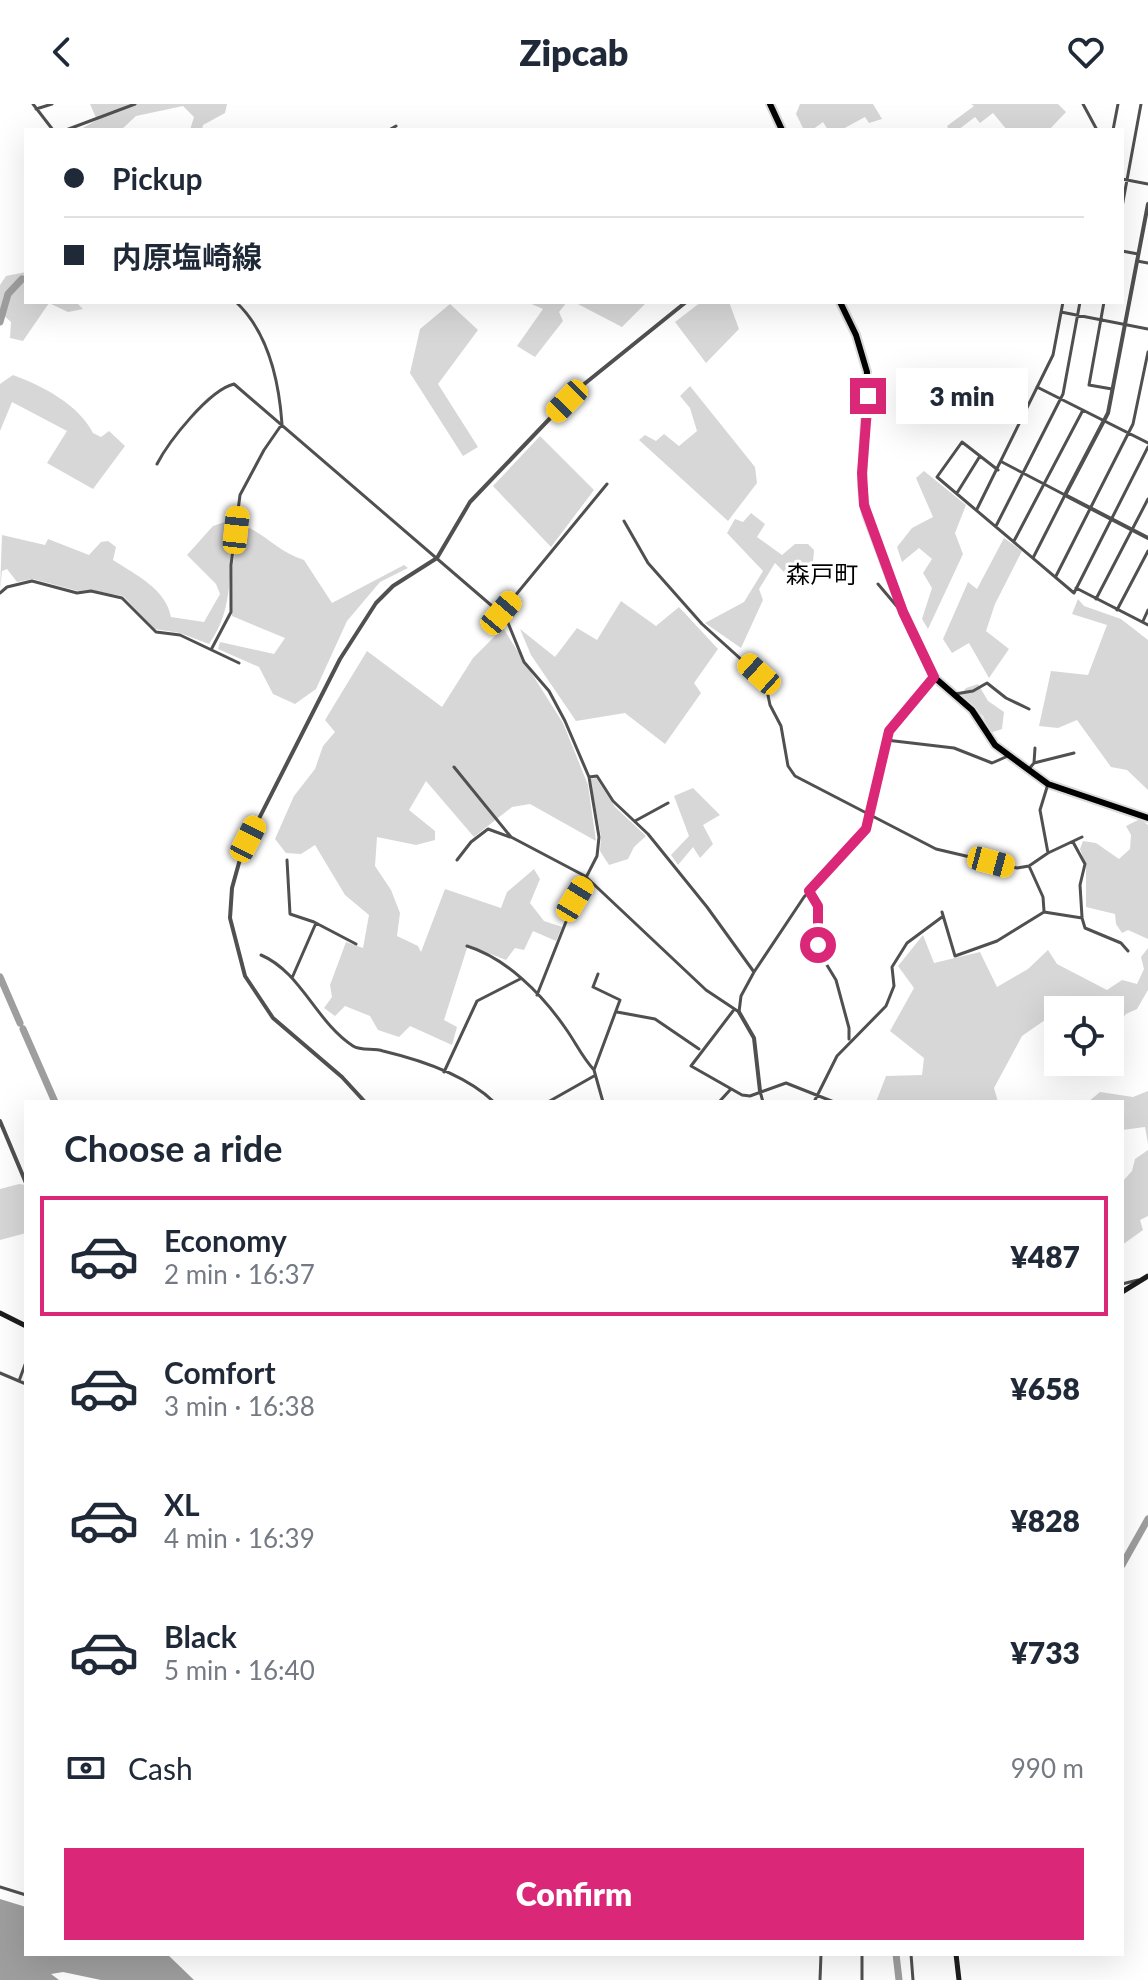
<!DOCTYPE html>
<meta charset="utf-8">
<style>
:root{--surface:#fff;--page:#f6f6f7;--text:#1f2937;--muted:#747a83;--line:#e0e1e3;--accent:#db2777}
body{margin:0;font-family:Lato,"Noto Sans JP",sans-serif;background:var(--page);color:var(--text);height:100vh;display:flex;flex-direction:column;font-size:30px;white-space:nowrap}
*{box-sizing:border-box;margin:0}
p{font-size:26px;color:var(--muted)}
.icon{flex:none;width:44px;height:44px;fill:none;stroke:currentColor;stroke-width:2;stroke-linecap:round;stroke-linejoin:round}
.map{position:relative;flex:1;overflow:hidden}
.details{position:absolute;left:24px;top:996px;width:1100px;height:856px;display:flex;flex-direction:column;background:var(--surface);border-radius:0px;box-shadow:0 8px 32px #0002}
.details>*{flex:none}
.guide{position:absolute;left:24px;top:24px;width:1100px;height:176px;border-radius:0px;box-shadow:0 8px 32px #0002;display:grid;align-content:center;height:176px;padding:0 40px;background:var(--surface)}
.tools{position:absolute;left:1044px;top:892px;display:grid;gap:16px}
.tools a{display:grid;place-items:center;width:80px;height:80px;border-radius:0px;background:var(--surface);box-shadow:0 8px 32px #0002;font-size:40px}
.end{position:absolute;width:36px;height:36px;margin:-18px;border:10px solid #db2777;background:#fff;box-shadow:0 0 0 4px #fff}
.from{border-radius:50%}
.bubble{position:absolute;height:56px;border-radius:0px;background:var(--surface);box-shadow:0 8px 32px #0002;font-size:26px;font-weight:800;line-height:56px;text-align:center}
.car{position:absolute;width:24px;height:48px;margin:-24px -12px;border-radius:10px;box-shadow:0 0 6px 2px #0007;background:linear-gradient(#f5c518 24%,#345 0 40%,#f5c518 0 76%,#345 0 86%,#f5c518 0)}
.guide b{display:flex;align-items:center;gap:28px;height:76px;font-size:30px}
.guide b+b{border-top:2px solid var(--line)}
.guide i{width:20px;height:20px;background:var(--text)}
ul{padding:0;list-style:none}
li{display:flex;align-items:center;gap:24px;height:120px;margin:0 16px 12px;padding:0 24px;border:4px solid transparent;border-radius:0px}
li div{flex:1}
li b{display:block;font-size:30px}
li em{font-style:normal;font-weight:800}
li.active{border-color:var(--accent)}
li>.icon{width:72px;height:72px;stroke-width:1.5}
h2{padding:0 40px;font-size:36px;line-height:96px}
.pay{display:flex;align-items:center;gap:20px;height:88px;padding:0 40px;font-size:30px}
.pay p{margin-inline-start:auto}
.action{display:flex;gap:16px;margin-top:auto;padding:16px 40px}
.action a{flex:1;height:92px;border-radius:0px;background:var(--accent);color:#fff;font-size:32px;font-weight:800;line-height:92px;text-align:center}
header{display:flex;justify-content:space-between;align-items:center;height:104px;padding:0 40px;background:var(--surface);font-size:36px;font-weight:800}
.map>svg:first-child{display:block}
</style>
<header><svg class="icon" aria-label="back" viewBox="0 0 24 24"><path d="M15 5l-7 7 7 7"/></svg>Zipcab<svg class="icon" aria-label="heart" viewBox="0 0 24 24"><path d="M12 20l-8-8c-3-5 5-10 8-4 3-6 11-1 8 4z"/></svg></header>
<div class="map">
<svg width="1148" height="1876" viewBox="0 0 1148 1876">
<rect width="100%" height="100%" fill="#fff"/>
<!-- green -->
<path fill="#d7d7d7" d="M90,0h137l-2,9 -22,12 -1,5h-12l4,-13 -11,-11 -47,10 -15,14h-42l18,-10z
M800,0h73l9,15 -13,4 -4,-6 -24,13h-13l-5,-8 -11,8h-8l-8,-16z
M971,0h87l8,8 -17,18h-42l-14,-17 -13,10 -5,-6 -17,13h-9l-2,-4 27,-20z
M26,168v30h50l7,7 -15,3 -19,-9 -26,38 -13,-3 1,-16 -11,-10v-27l6,-9z
M527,198h40l-8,10 4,9 -28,36 -18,-11 26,-37z
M574,198h73l-25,25z
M701,198h28l10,27 -33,34 -31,-41z
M450,200l28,26 -40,54 40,63 -15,9 -53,-83 10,-44z
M13,271c30,11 66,30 80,58l8,4 8,-6 16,15 -32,43 -46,-26 20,-32 -55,-29 -12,29v-47z
M690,282l65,81 2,16 -29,38 -89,-81 6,-5 11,6 8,-7 15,12 18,-15 -7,-23 -10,-12z
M540,332l54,54 -43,57 -58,-61z
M924,367l42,34 -11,28 8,21 -35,75 -6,-10 10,-31 -9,-15 9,-14 -13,-11 -17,14 -5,-15 15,-19 21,-11 -17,-39z
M751,409l14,11 -8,13 25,18 13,-11h13l6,6 -1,12 -11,10 -13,5 -14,-14 -16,26 4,11 -22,48 -36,-25 39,-21 19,-31 -36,-38 8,-14 8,3z
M231,416c-1,42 4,89 -22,124l-29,-11 -25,-4 -32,-33 -32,-6 -13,1 -45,-12 -16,3 -10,-13 -5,2 -2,19 2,-55 43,10 3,-6 41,16 12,-13 7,-1 8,6 -3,13c23,15 53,29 58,57l33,5 16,-28 -4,-10 -29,-29 26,-29z
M240,420c25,9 38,28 64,36l28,43 72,-38 4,3 -28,14 -33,39 -31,68 -21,15 -22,-10 -14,-27 -41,-18 2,-7 54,12 11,-16 -53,-22 1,-52z
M1004,434l18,13 -27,53 -9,27 23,18 -20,29 -20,-35 -17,10 -9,-14 25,-57 9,7z
M1078,495l6,7 37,13 27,21v150l-21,-20 -16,-3 -34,-47 -19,8 -19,-2 12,-55 37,4 19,-50 -35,-11z
M621,497l35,25 23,-19 39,42 -24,34 7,10 -36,51 -40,-31 -49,8 -45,-66 -11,-26 35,28 22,-29 20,12z
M503,524l60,95 25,62 8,56 -66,-37 -18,3 -38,30 -48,-56 -17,29 26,21v9l-19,5 -39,-8 -2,29 16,24 9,23 -3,23 21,10 3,6 24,-63 56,19 6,-16 27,-23 6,10 -10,24 14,18 18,6 -6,14 -23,-10 -9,19 -9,-2 -9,12 -38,-15 -24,75 13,7 -5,18 -42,-19 -11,11 -21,-7 -8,-14 -25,-10 -10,10 -11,-8 8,-11 -2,-12 16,-43 17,6 6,-33 -24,-20 -30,-50 -14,9 -15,-1 -11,-14 19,-43 21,-27 8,-23 12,-14 -10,-12 42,-69 75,56 31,-49z
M978,580l10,17 16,11 -2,17 -12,4 -7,-17 -23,-20 6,-8z
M596,674l19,29 31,29 -12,11 -6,12 -19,6 -9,-14 1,-15 -11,-57z
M693,684l27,27 -17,10 10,19 -13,14 -7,-11 -15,18 -7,-10 18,-19 -15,-40z
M1140,715l8,6v114l-20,-9 -6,3 -6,-9 -1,-10 -29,-7v-42l-6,-16 3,-8 13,2 23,16 11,-10 1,-14 -5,-9z
M923,831l11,28 46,-11 17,35 31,-18 20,-19 9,14 50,26 15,-10 15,4 7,-15 -3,-12 7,-9v42l-11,19 -11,5 -16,21v-25h-52v14l-13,-4 -23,16 -28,52 4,14h-122l10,-26 36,-1 2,-17 -34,-27 24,-43 -16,-22z
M1148,987v53l-3,-17 -23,3v-28h-34l12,-10 33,5z
M1148,1046v66l-8,4 3,10 -21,15v-63l10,-11 3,-12z
M19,1080l7,1v48l-26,7v-51z"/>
<!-- water -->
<path fill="#9e9e9e" d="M0,1795l26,8v47h141l27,26h-93l-38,-8 -12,2 8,6h-59z"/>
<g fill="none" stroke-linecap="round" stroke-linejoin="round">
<!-- river -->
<path stroke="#9e9e9e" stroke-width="7" d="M0,218l8,-28 14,-15
M0,873l20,46
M23,925l32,73
M1122,1461l26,-46
M896,1850l3,26"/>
<!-- primary casing -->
<g stroke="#dbdbdb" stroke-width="10">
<path id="primary" d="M770,0l12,26
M840,198l16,33 11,37 -5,114 4,28 37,98 31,65 38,33 23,35 53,39 100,34"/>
</g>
<!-- minor -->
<path stroke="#505050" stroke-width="3" d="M33,0l20,26
M1083,0l14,26
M36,5l16,-5
M66,26l69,-26
M389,26l7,-4
M1113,26l5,-26
M1122,75l26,5
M1122,103l19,-103
M1122,147l16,3
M1137,157l11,2
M1104,198l-15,83 23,4
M1061,208l87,17
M1037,283l111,56
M1002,358l63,33 -32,63
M157,360c12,-23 52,-74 77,-80l272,234 18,44 25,29 16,30 24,56 10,60 -2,19 -22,43 -38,96
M998,366l-36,-28 -25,35 137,116 74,-146
M957,389l23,-37
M977,405l76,-154 10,-53
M624,417l24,42 54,61 63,57 5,24 11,21 7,40 7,10 141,73 81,19 12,-2 19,-13 -8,-43 8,-26
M996,422l67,-132 17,-92
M1014,437l69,-131
M1056,472l77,-152 15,-72
M878,480l22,26
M1076,484l72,37
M0,489l7,-6 25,-6 45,12 14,-2 31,7 34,34 24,3 59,28
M1096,495l52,-100
M1117,506l31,-59
M501,509l106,-129
M1143,517l5,-11
M212,544l19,-36v-47l9,-70 24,-45 18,-26c-3,-43 -13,-91 -46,-122
M955,590l18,-3 14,-8 19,15 23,11
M886,636l68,8 38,15 16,-7
M1034,659l1,-15
M454,663l57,70 74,39 121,114 33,22 2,-16 13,-24 50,-75 62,-68 23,-98 45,-54
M1028,666l6,-7 40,-10
M589,673l8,-1 16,25 35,33 59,73 47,65
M635,717l33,-18
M1073,738l12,22 -5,21 2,32
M1048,749l34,-16
M287,756l3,54 24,8 42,22
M457,756l14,-18 17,-13 22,8
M1029,762l14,31 1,14
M810,789l8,13 1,46 17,28 13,48v11
M942,808l13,44 42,-15 47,-29 38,6 3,10 36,15 7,8
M467,842c39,12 75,48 99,83 10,14 16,28 28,41
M261,851c40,17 55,67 92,91 8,5 20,2 30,5 38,9 83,24 111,51
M598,870l-5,13 27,13 -26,70 9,32
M292,874l24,-55
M733,907l-42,55 51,29 8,1 36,-13 48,19
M617,908l38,7 44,30
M444,968l33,-71 43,-22
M760,987l3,11
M548,998l46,-26
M719,998l11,-12
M814,998l23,-46 49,-50 8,-20 -2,-19 15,-24 35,-26
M1122,1180l16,-4
M0,1269l26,11
M19,1277l7,-19
M0,1783l26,8
M862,1850v26
M911,1850l2,26
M820,1876l1,-26"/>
<!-- tertiary -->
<path stroke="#505050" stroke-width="4" d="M1148,100l-40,209 -43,82 83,43
M739,908l15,26 6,53
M365,998l-23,-25 -69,-59 -28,-42 -15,-58 2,-30 10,-36 98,-193 36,-56 17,-17 44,-28 33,-56 108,-113 108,-87
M0,1017l26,62"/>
<!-- secondary -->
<path stroke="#1d1d1d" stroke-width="5" d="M1122,1188l26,-16
M0,1209l26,13
M956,1850l3,26"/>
<!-- primary -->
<use href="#primary" stroke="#000" stroke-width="6"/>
</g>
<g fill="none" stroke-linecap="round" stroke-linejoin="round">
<!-- route -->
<path stroke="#db2777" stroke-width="10" d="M818,841v-39l-9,-15 57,-62 23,-98 45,-54 -31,-65 -39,-107 -2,-32 6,-77"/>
</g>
<g text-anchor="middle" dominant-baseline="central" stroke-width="6" stroke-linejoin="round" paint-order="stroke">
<!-- quarter labels -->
<g font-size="24" fill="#000" stroke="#fff">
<text x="822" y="469">森戸町</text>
</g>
</g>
</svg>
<div class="tools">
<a><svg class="icon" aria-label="locate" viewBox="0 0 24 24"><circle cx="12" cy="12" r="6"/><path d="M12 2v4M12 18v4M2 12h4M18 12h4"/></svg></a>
</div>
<i class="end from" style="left:818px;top:841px"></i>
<i class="end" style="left:868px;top:292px"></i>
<div class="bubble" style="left:896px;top:264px;width:132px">3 min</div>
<i class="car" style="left:567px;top:297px;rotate:224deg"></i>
<i class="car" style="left:236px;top:426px;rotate:6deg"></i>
<i class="car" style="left:501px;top:509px;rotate:40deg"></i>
<i class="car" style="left:759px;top:570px;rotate:312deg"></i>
<i class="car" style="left:248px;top:735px;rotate:27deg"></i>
<i class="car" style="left:991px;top:758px;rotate:105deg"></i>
<i class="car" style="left:575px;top:795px;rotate:31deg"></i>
<div class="guide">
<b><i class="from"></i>Pickup</b>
<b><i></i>内原塩崎線</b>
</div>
<section class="details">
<h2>Choose a ride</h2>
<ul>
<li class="active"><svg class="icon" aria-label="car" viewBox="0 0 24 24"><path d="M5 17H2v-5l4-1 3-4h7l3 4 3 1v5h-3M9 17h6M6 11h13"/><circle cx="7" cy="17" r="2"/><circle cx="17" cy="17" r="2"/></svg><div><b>Economy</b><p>2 min · 16:37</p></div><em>¥487</em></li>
<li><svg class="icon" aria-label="car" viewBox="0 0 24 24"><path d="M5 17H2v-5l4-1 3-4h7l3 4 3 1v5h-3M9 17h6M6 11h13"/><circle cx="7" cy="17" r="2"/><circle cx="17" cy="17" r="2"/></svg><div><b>Comfort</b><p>3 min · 16:38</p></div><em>¥658</em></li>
<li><svg class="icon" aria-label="car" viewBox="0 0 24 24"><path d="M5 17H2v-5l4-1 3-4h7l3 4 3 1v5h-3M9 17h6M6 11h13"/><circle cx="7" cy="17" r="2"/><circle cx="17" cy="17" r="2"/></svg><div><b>XL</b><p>4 min · 16:39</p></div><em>¥828</em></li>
<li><svg class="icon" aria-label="car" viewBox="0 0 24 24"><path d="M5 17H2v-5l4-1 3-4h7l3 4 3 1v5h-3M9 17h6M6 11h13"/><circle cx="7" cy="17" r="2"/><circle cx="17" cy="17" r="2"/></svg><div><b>Black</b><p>5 min · 16:40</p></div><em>¥733</em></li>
</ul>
<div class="pay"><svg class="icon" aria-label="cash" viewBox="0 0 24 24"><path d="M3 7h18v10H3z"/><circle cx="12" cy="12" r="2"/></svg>Cash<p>990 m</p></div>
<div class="action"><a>Confirm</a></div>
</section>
</div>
